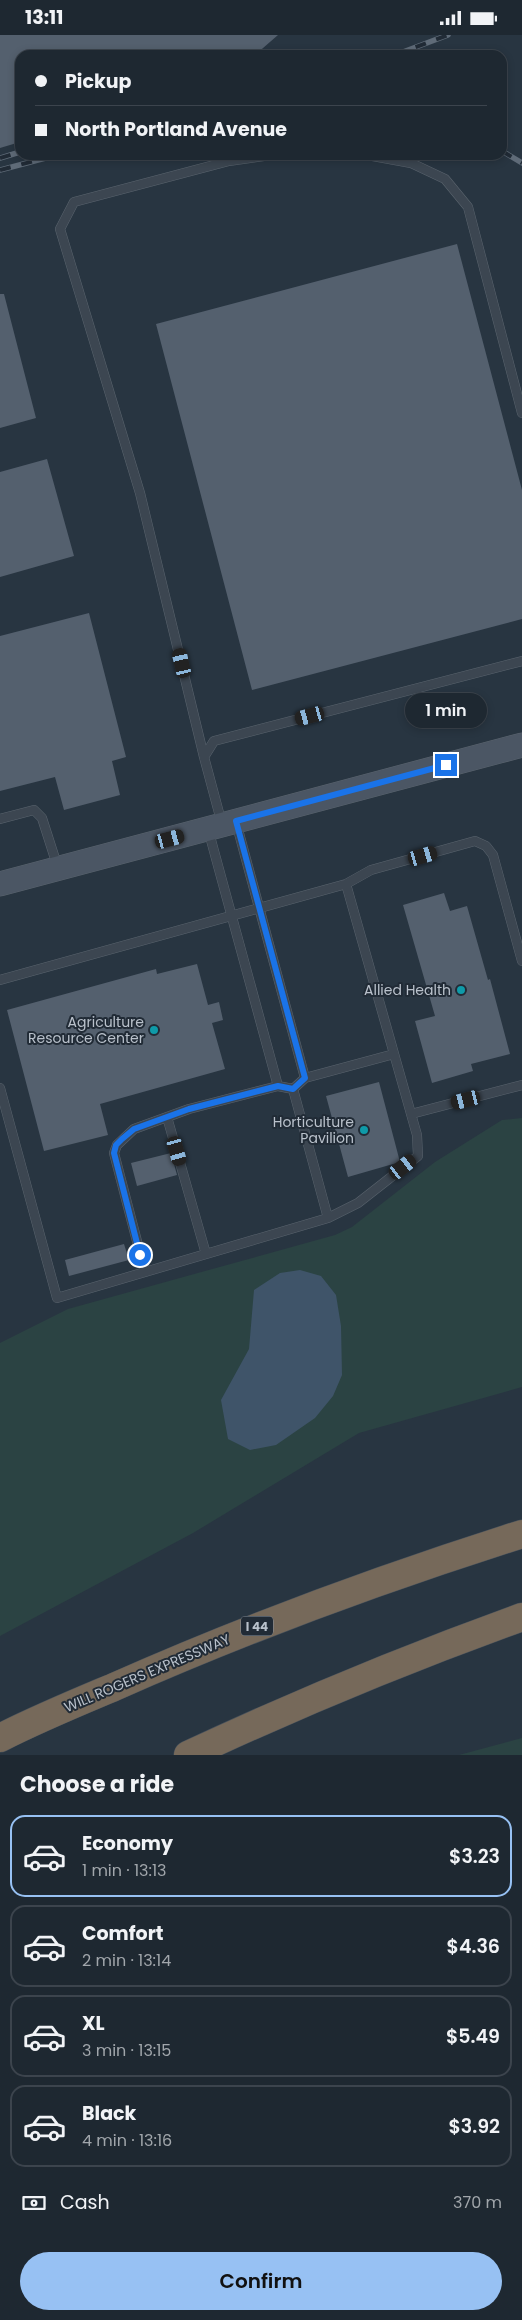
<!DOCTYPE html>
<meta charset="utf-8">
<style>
:root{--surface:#1e2831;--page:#263039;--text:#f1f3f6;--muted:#a1a6ab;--line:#3c444d;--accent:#97c1f3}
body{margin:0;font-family:Poppins,sans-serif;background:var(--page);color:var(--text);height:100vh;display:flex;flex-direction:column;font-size:19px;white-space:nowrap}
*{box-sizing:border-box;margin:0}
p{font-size:16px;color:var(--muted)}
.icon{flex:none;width:28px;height:28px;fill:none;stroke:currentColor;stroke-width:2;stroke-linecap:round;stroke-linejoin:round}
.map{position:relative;height:1720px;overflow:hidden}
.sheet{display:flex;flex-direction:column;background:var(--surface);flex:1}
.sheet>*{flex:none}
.banner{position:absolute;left:15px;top:15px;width:492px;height:110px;border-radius:15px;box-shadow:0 2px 8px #0003,0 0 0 1px var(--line);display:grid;align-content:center;height:110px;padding:0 20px;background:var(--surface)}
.end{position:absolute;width:22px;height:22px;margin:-11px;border:6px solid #1a73e8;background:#fff;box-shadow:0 0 0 2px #fff}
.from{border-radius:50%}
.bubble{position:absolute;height:35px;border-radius:18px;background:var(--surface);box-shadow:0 2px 8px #0003,0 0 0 1px var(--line);font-size:16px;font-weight:600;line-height:35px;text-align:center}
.car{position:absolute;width:15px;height:30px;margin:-15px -8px;border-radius:6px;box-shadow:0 0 4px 1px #0007;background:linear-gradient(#222 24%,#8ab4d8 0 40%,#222 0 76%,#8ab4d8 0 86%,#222 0)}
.banner b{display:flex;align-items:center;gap:18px;height:48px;font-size:19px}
.banner b+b{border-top:1px solid var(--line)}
.banner i{width:12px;height:12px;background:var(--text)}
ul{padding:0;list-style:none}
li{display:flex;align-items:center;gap:15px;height:82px;margin:0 10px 8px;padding:0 10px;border:2px solid var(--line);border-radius:15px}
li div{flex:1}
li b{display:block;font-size:19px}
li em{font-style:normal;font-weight:600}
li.current{border-color:var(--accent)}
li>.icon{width:45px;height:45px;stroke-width:1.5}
h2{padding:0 20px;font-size:22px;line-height:60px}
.pay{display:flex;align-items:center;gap:12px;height:55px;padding:0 20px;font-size:19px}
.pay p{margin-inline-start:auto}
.cta{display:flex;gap:10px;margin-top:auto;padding:10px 20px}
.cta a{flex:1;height:58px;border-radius:30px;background:var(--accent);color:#111;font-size:20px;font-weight:600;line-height:58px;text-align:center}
.status{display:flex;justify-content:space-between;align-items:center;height:35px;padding:0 25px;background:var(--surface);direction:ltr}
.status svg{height:14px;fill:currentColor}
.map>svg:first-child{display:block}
</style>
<div class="status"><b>13:11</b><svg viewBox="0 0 49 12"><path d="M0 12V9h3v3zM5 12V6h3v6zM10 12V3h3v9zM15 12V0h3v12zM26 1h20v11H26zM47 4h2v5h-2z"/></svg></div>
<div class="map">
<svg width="522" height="1720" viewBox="0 0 522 1720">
<rect width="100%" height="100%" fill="#283541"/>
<!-- green -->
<path fill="#2b4343" d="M522,1083v269l-163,46 -166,100 -193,103v-293l68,-34 267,-74 17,-8 83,-65 67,-42z
M522,1703v17h-63z"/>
<!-- water -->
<path fill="#3f5469" d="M300,1235l21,6 15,19 5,31 1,49 -9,21 -18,22 -39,27 -26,5 -22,-11 -7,-39 28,-51 5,-59 26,-17z"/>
<!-- building -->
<path fill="#54606e" d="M0,0h278l-23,20h-235v87l-20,6z
M457,209l65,246v129l-270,71 -96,-366z
M0,259h4l32,124 -36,10z
M47,424l27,97 -74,21v-105z
M89,578l37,144 -14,4 8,34 -56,15 -9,-33 -55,14v-155z
M444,858l6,18 17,-5 21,74 2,-1 20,75 -39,10 2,7 -41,12 -17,-62 20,-5 -32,-111z
M197,929l11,41 11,-3 4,18 -11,3 13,46 -125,35 8,31 -64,16 -37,-141 149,-41 1,5z
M379,1047l21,80 -52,15 -22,-81z
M171,1118l6,22 -40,11 -6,-23z
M124,1209l5,16 -60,16 -4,-16z"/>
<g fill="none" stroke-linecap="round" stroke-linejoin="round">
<!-- service casing -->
<g stroke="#5a646e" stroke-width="10">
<path id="service" d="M367,120l44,8 34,16 23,28 54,206
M204,722l-64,-264 -80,-264 14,-27 155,-41 42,-6
M0,784l34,-9 8,8 16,50
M236,787l69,256
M222,789l-18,-67 10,-16 308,-80
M208,794l70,257
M0,945l346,-96 25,-14 104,-29 11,5 7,9 29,106
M0,1053l57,210 271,-80 30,-15 60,-47 -1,-21 -71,-251
M293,1054l35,129
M411,1079l111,-29
M167,1082l39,137
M145,1237l-31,-119 3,-8 17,-16 55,-20 89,-23 15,3 12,-11 89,-24"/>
</g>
<!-- secondary casing -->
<g stroke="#5a646e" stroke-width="25">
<path id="secondary" d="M0,849l522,-139"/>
</g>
<!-- motorway casing -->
<g stroke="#47515b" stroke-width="29">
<path id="motorway" d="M0,1703c37,-19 76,-35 114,-51 133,-59 269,-109 408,-153
M188,1720c109,-51 220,-97 334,-138"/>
</g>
<!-- service -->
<use href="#service" stroke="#3c4651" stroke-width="9"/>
<!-- secondary -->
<use href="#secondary" stroke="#4b5664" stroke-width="24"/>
<!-- motorway -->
<use href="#motorway" stroke="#76695a" stroke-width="28"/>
<!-- rail casing -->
<g stroke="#5f6b78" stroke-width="5.5">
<path id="rail" d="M395,20l53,-20
M502,116l20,12
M0,123l20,-6
M0,135l57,-15"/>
</g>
<!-- rail -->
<use href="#rail" stroke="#212b36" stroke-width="4" stroke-dasharray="11" stroke-linecap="butt"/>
</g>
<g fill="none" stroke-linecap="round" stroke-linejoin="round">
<!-- route -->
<path stroke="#1a73e8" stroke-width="6" d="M140,1220l-26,-102 2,-8 6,-6 12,-10 55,-20 89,-23 15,3 12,-11 -69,-257 210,-56"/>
</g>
<!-- markers -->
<g fill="#0f9aa8" stroke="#212b36" stroke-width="2">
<circle cx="461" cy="955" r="5"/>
<circle cx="154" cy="995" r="5"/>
<circle cx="364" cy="1095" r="5"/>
</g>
<g text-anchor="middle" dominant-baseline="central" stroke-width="4" stroke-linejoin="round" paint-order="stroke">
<!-- shield labels -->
<rect fill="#212b36" stroke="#8b949e" stroke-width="1" x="241" y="1581.5" width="32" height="19" rx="4"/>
<g font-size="12" font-weight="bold" fill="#b9c1cb">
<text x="257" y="1591">I 44</text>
</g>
<!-- poi labels -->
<g font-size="14" fill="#b9c1cb" stroke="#212b36" text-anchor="end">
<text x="451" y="955">Allied Health</text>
<text x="144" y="987">Agriculture<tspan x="144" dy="16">Resource Center</tspan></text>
<text x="354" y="1087">Horticulture<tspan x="354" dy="16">Pavilion</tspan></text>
</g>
<!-- street labels -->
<g font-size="14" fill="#b9c1cb" stroke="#212b36">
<text transform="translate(147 1638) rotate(-23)">WILL ROGERS EXPRESSWAY</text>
</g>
</g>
</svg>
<i class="end from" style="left:140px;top:1220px"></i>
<i class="end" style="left:446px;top:730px"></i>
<div class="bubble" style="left:405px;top:658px;width:82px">1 min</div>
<i class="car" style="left:182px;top:628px;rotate:347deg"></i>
<i class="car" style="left:310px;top:681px;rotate:255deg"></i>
<i class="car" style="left:170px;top:804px;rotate:75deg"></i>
<i class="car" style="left:423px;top:821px;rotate:74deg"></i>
<i class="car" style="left:466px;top:1065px;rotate:256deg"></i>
<i class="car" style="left:177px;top:1116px;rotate:164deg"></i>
<i class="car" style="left:403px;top:1132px;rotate:52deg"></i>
<div class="banner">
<b><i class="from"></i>Pickup</b>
<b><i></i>North Portland Avenue</b>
</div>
</div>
<section class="sheet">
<h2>Choose a ride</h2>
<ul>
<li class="current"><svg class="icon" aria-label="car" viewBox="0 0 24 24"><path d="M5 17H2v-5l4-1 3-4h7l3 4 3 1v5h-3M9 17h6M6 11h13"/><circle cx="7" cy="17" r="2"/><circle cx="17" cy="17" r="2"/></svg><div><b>Economy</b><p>1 min · 13:13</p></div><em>$3.23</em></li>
<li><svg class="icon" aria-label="car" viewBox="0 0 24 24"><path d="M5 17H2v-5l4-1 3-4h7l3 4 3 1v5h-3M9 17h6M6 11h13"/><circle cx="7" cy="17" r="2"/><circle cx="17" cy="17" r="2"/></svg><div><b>Comfort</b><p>2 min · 13:14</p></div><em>$4.36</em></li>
<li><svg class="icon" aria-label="car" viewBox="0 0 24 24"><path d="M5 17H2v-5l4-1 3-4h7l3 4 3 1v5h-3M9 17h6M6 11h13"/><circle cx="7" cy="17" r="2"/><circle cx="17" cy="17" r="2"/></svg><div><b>XL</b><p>3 min · 13:15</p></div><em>$5.49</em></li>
<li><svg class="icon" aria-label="car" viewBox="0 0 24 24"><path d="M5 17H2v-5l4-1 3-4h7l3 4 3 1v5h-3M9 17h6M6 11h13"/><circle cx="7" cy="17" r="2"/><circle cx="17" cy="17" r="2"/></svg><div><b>Black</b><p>4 min · 13:16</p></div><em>$3.92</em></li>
</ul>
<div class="pay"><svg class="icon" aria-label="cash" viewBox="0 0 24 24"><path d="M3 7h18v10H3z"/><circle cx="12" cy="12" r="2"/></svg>Cash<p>370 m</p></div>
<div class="cta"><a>Confirm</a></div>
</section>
